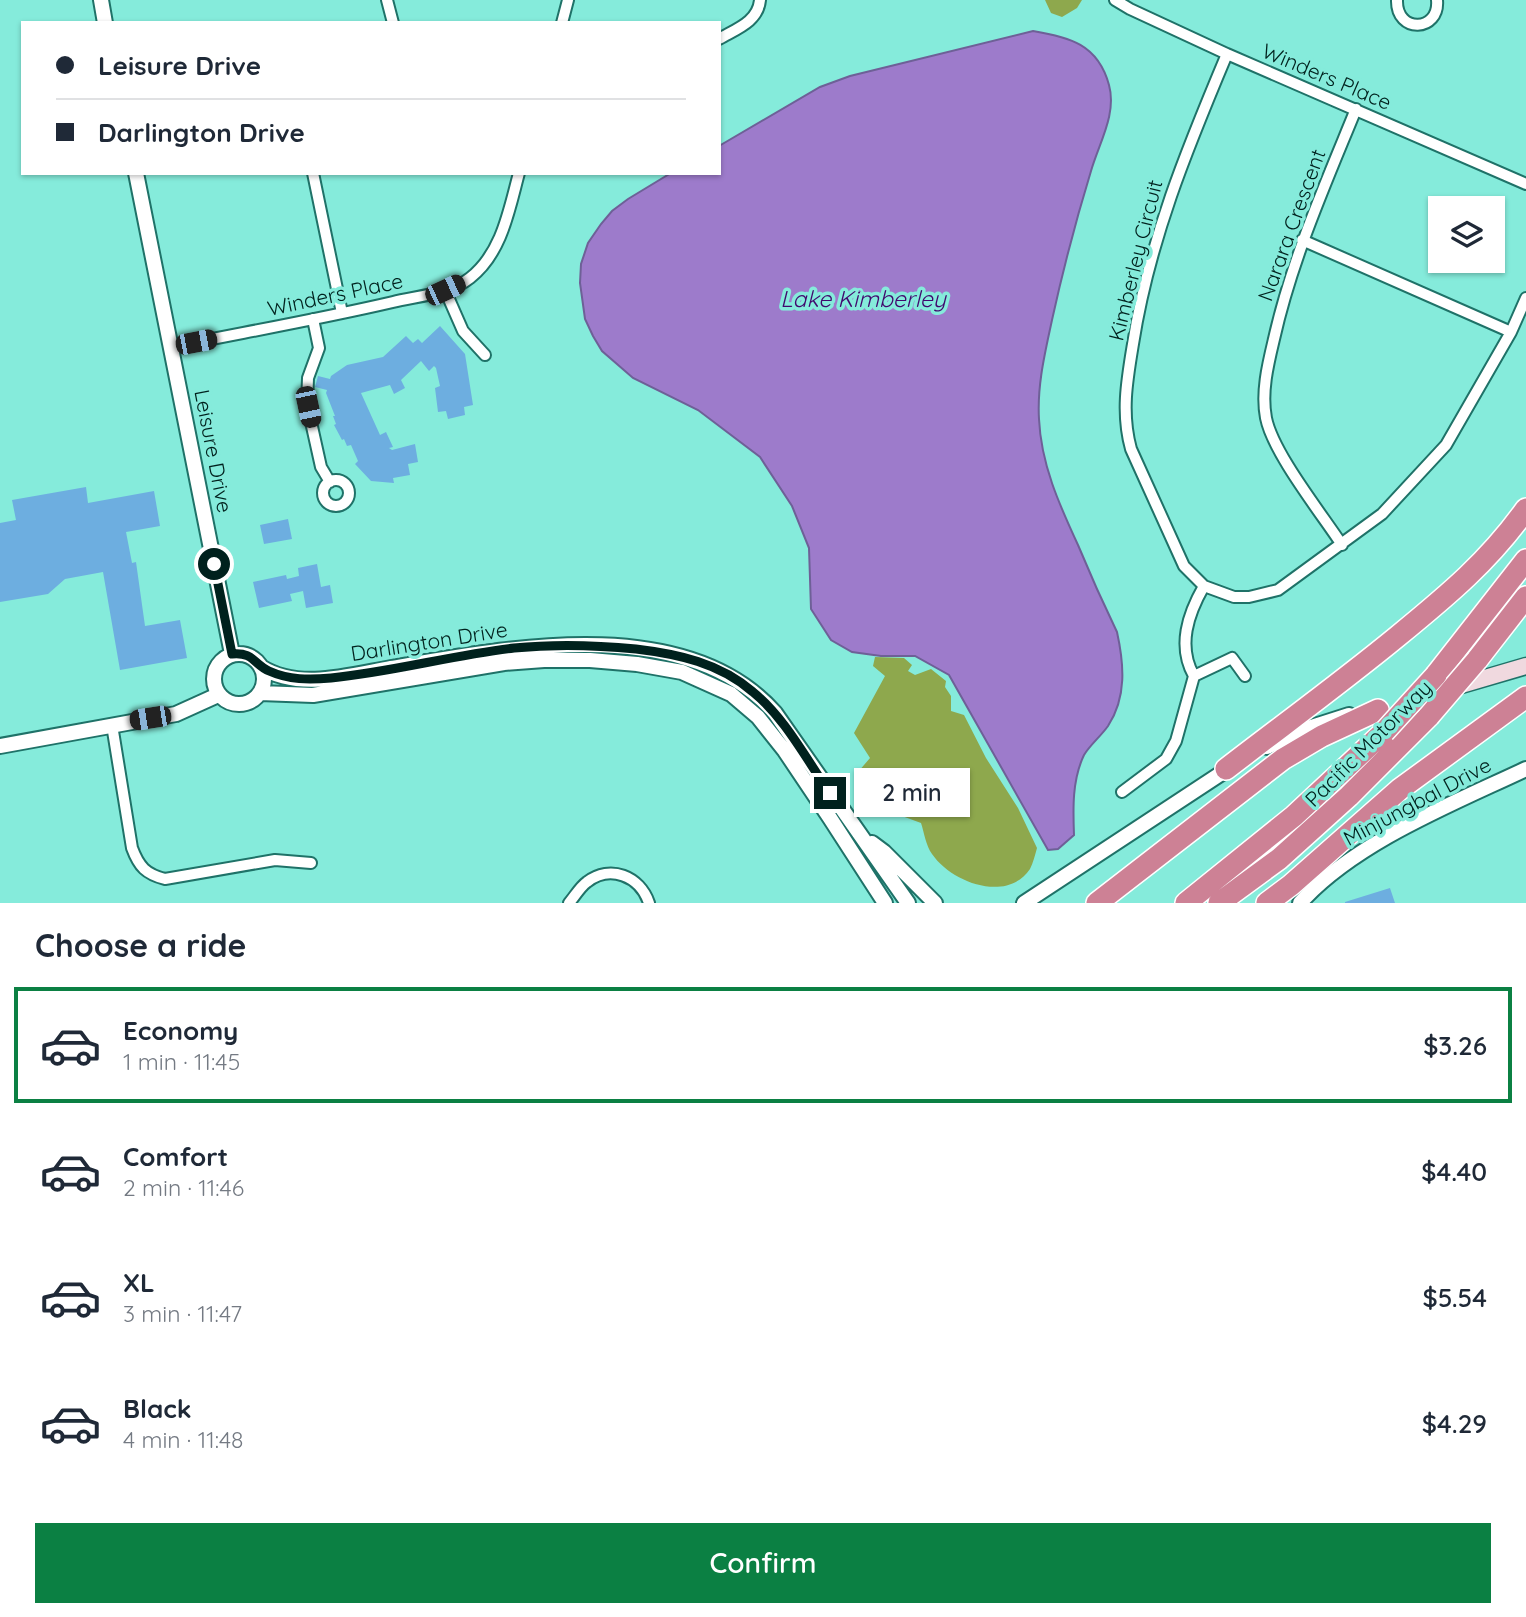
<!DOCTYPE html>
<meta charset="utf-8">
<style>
:root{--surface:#fff;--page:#f2f2f3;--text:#1f2937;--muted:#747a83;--line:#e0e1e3;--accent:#0b8043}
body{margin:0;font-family:Quicksand,sans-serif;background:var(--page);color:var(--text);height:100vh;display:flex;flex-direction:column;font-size:26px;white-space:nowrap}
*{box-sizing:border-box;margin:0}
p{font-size:23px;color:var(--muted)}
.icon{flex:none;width:38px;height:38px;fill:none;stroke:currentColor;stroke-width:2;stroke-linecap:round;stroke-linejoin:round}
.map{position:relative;height:903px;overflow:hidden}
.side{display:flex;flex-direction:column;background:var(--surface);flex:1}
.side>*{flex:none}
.guide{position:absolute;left:21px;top:21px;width:700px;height:154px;border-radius:0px;box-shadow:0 2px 5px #0004;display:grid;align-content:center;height:154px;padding:0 35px;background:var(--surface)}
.tools{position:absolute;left:1428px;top:196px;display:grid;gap:14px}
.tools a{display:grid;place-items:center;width:77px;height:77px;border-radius:0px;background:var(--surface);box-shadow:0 2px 5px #0004;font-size:35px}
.end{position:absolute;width:32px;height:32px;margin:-16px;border:9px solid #00211d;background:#fff;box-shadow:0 0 0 4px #fff}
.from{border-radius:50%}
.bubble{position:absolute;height:49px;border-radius:0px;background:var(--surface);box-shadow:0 2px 5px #0004;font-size:23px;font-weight:600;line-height:49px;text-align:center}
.car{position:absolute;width:21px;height:42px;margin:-21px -10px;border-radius:9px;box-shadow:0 0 5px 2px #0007;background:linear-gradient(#222 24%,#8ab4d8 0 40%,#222 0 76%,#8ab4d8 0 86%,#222 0)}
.guide b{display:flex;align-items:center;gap:24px;height:66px;font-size:26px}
.guide b+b{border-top:2px solid var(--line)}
.guide i{width:18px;height:18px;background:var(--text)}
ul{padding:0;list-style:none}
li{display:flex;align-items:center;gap:21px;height:116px;margin:0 14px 10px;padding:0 21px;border:4px solid transparent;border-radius:0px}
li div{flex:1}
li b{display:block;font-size:26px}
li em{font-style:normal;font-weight:600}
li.selected{border-color:var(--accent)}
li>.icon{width:63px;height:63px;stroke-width:1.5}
h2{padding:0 35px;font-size:32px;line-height:84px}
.action{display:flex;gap:14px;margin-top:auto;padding:14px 35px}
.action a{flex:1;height:80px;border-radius:0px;background:var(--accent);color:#fff;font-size:28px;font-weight:600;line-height:80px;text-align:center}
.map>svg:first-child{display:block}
</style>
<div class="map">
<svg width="1526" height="903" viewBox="0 0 1526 903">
<rect width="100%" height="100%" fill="#85ebdb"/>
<!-- forest -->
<path fill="#8ea84d" d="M1045,0h37l-5,8 -15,9 -11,-4z
M875,657l29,1 8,7 -4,6 7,4 16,-6 15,12 -1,6 6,9v15l13,4 22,43 32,50 19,40c-2,7 -4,15 -7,21 -23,34 -78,14 -98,-15 -6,-8 -8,-22 -11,-31l-19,-7 -44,-44 12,-14 -16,-25 31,-57 -12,-10z"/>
<!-- water -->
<path fill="#9d7bcb" stroke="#6e6097" stroke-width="2" d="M1033,31c36,6 65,13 76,54 8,29 -10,58 -18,86 -15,49 -28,99 -39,149 -7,33 -15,65 -13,99 2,45 20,85 39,126 12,29 25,58 39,87 7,32 10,65 -9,94 -7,10 -18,19 -24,29 -12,25 -11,54 -10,80l-16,14 -10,1 -99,-175 -34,-19h-34l-29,-4 -21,-12 -20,-31 -2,-61 -17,-42 -32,-49 -62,-47 -65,-32 -31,-27 -9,-15 -8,-17 -5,-36 1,-19 7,-21 13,-19 11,-13 16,-12 43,-26h48v-27l101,-59 30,-11z"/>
<!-- building -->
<path fill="#6daee0" d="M440,326l25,28 8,51 -9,2 1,8 -17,4 -2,-8 -8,1 -3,-24 5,-2 -4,-18 -2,-2 -5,5 -8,-10 -20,19 4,8 -11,6 -4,-9 -29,8 19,42 6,-3 7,15 -4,1 3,2 23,-6 3,18 -10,2 2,11 -17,3 1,5 -23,-2 -16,-17 3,-3 -7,-16 -4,1 -3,-7 -2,1 -8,-15 2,-1 -3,-8h2l-9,-23 1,-3 -12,-3 3,-11 12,3 1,-3 16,-11 36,-8 23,-21 7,7 5,-4 4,4z
M86,487l2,16 66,-12 6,35 -34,6 6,31 4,-1 9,64 35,-6 7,38 -67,12 -17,-98 -38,7 -17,15 -48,8v-79l16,-3 -4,-20z
M288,519l4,20 -28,5 -4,-19z
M317,564l4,23 9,-2 3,18 -27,5 -3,-17 -13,3 2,7 -33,7 -6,-26 33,-7 1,4 12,-3 -1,-8z
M1390,888l5,15h-50v-1z"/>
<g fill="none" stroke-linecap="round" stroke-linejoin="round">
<!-- minor casing -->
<g stroke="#1f7268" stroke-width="14">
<path id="minor" d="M387,0l6,23
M1115,0l15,9 97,45 299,130
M1397,0c-1,34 43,32 40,0
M562,23l6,-23
M719,39c17,-10 39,-17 41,-39
M1227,54c-40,95 -78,187 -94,290 -6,36 -12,69 -2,105l53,117 20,20 30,11h15l29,-7 104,-76 64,-69 65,-113 15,-34
M313,173l29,140
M1302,240l209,92
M445,290l18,41 22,24
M313,319l6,29 -11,30 -1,26 14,63 9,15
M172,347c74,-15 148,-28 221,-45 24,-6 57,-8 77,-24 32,-25 39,-68 49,-105
M323 493a13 13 0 1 1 26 0a13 13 0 1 1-26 0Z
M1342,545c-21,-32 -69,-92 -76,-127 -5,-26 2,-54 8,-79 18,-80 51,-154 82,-230
M1204,586c-16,28 -27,60 -10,90l38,-18 13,18
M112,725l20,123c7,19 14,26 33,31l110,-19 36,3
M1122,792l44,-33 10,-18 18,-65
M569,903c6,-7 11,-16 18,-21 23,-18 53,-6 62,21"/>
</g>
<!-- tertiary casing -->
<g stroke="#1f7268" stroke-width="18">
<path id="tertiary" d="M101,0l4,23
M136,173l96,481
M214 679a25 25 0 1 1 50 0a25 25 0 1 1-50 0Z
M261,667c38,24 90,8 130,1 116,-20 295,-56 384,45l133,190
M260,693l53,2 191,-32 40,-3h46l47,4 45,8 49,22 27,23 27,34 45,67 55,85
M0,746l176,-32 42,-19
M1267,747l29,-15 53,-17
M872,843l12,9 51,51
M1024,903l210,-138
M1300,903c55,-61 152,-99 226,-134"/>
</g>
<!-- secondary casing -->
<g stroke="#1f7268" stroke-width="19">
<path id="secondary" d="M1451,688l75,-22"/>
</g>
<!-- motorway casing -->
<g stroke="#fff" stroke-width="24">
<path id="motorway" d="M1477,660l49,-63
M1436,675l90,-115
M1226,769c57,-44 116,-87 172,-133 50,-41 91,-75 128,-127
M1097,903l186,-144 39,-23 56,-26
M1186,903l108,-87 90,-84
M1219,903l60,-44 70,-63 80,-80
M1267,903l24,-18 109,-96 126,-92"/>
</g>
<!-- minor -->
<use href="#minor" stroke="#fff" stroke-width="10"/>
<!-- tertiary -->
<use href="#tertiary" stroke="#fff" stroke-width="14"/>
<!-- secondary -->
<use href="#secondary" stroke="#f0d9df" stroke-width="16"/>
<!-- motorway -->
<use href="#motorway" stroke="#cd8195" stroke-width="21"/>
<!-- motorway-bridge casing -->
<g stroke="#fff" stroke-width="24" stroke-linecap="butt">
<path id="motorway-bridge" d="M1429,716l48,-56
M1384,732l52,-57"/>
</g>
<!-- motorway-bridge -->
<use href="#motorway-bridge" stroke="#cd8195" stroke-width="21"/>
</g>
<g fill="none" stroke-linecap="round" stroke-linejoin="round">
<!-- route -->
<path stroke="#00211d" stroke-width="9" d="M214,564l18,90c22,-2 21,10 37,17 20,9 40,9 62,7 61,-6 122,-23 183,-30 40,-4 81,-3 122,1 42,5 84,14 117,43 32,26 53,67 77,101"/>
</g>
<g text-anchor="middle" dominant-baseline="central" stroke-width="7" stroke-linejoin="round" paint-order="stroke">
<!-- street labels -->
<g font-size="21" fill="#00211d" stroke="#85ebdb">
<text transform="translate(1327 76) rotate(23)">Winders Place</text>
<text transform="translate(1291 225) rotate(-70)">Narara Crescent</text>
<text transform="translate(1135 260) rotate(-76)">Kimberley Circuit</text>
<text transform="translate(335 294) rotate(-12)">Winders Place</text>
<text transform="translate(214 451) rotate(79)">Leisure Drive</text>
<text transform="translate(429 641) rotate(-9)">Darlington Drive</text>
<text transform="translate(1368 743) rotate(-45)">Pacific Motorway</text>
<text transform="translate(1417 801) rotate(-28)">Minjungbal Drive</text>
</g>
<!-- water labels -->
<g font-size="23" font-style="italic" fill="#41086d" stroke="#85ebdb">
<text x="863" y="298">Lake Kimberley</text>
</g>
</g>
</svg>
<div class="tools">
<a><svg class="icon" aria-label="layers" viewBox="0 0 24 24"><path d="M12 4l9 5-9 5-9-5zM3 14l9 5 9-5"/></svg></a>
</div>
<i class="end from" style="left:214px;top:564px"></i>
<i class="end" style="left:830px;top:793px"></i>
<div class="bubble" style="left:854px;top:768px;width:116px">2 min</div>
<i class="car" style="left:445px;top:290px;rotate:65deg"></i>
<i class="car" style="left:196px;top:342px;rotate:79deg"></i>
<i class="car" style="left:308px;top:407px;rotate:168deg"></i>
<i class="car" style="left:150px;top:718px;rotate:261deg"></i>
<div class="guide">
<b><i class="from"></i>Leisure Drive</b>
<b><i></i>Darlington Drive</b>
</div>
</div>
<section class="side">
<h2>Choose a ride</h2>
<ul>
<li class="selected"><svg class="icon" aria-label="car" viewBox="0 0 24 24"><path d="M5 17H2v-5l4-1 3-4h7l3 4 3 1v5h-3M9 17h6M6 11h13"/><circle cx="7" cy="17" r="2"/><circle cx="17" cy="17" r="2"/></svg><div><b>Economy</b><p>1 min · 11:45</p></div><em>$3.26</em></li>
<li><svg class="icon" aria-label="car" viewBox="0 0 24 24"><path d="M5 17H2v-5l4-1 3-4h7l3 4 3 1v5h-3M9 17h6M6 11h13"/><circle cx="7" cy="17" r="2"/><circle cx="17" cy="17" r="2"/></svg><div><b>Comfort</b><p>2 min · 11:46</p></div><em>$4.40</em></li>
<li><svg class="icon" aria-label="car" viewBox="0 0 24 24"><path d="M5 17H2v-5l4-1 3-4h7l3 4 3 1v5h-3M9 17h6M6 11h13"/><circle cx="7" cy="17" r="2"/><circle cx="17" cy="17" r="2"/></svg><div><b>XL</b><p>3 min · 11:47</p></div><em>$5.54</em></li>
<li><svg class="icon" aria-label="car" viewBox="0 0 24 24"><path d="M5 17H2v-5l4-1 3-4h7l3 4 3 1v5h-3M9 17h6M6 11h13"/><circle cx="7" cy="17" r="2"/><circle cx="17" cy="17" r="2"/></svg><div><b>Black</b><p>4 min · 11:48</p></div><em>$4.29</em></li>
</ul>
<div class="action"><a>Confirm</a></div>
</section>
